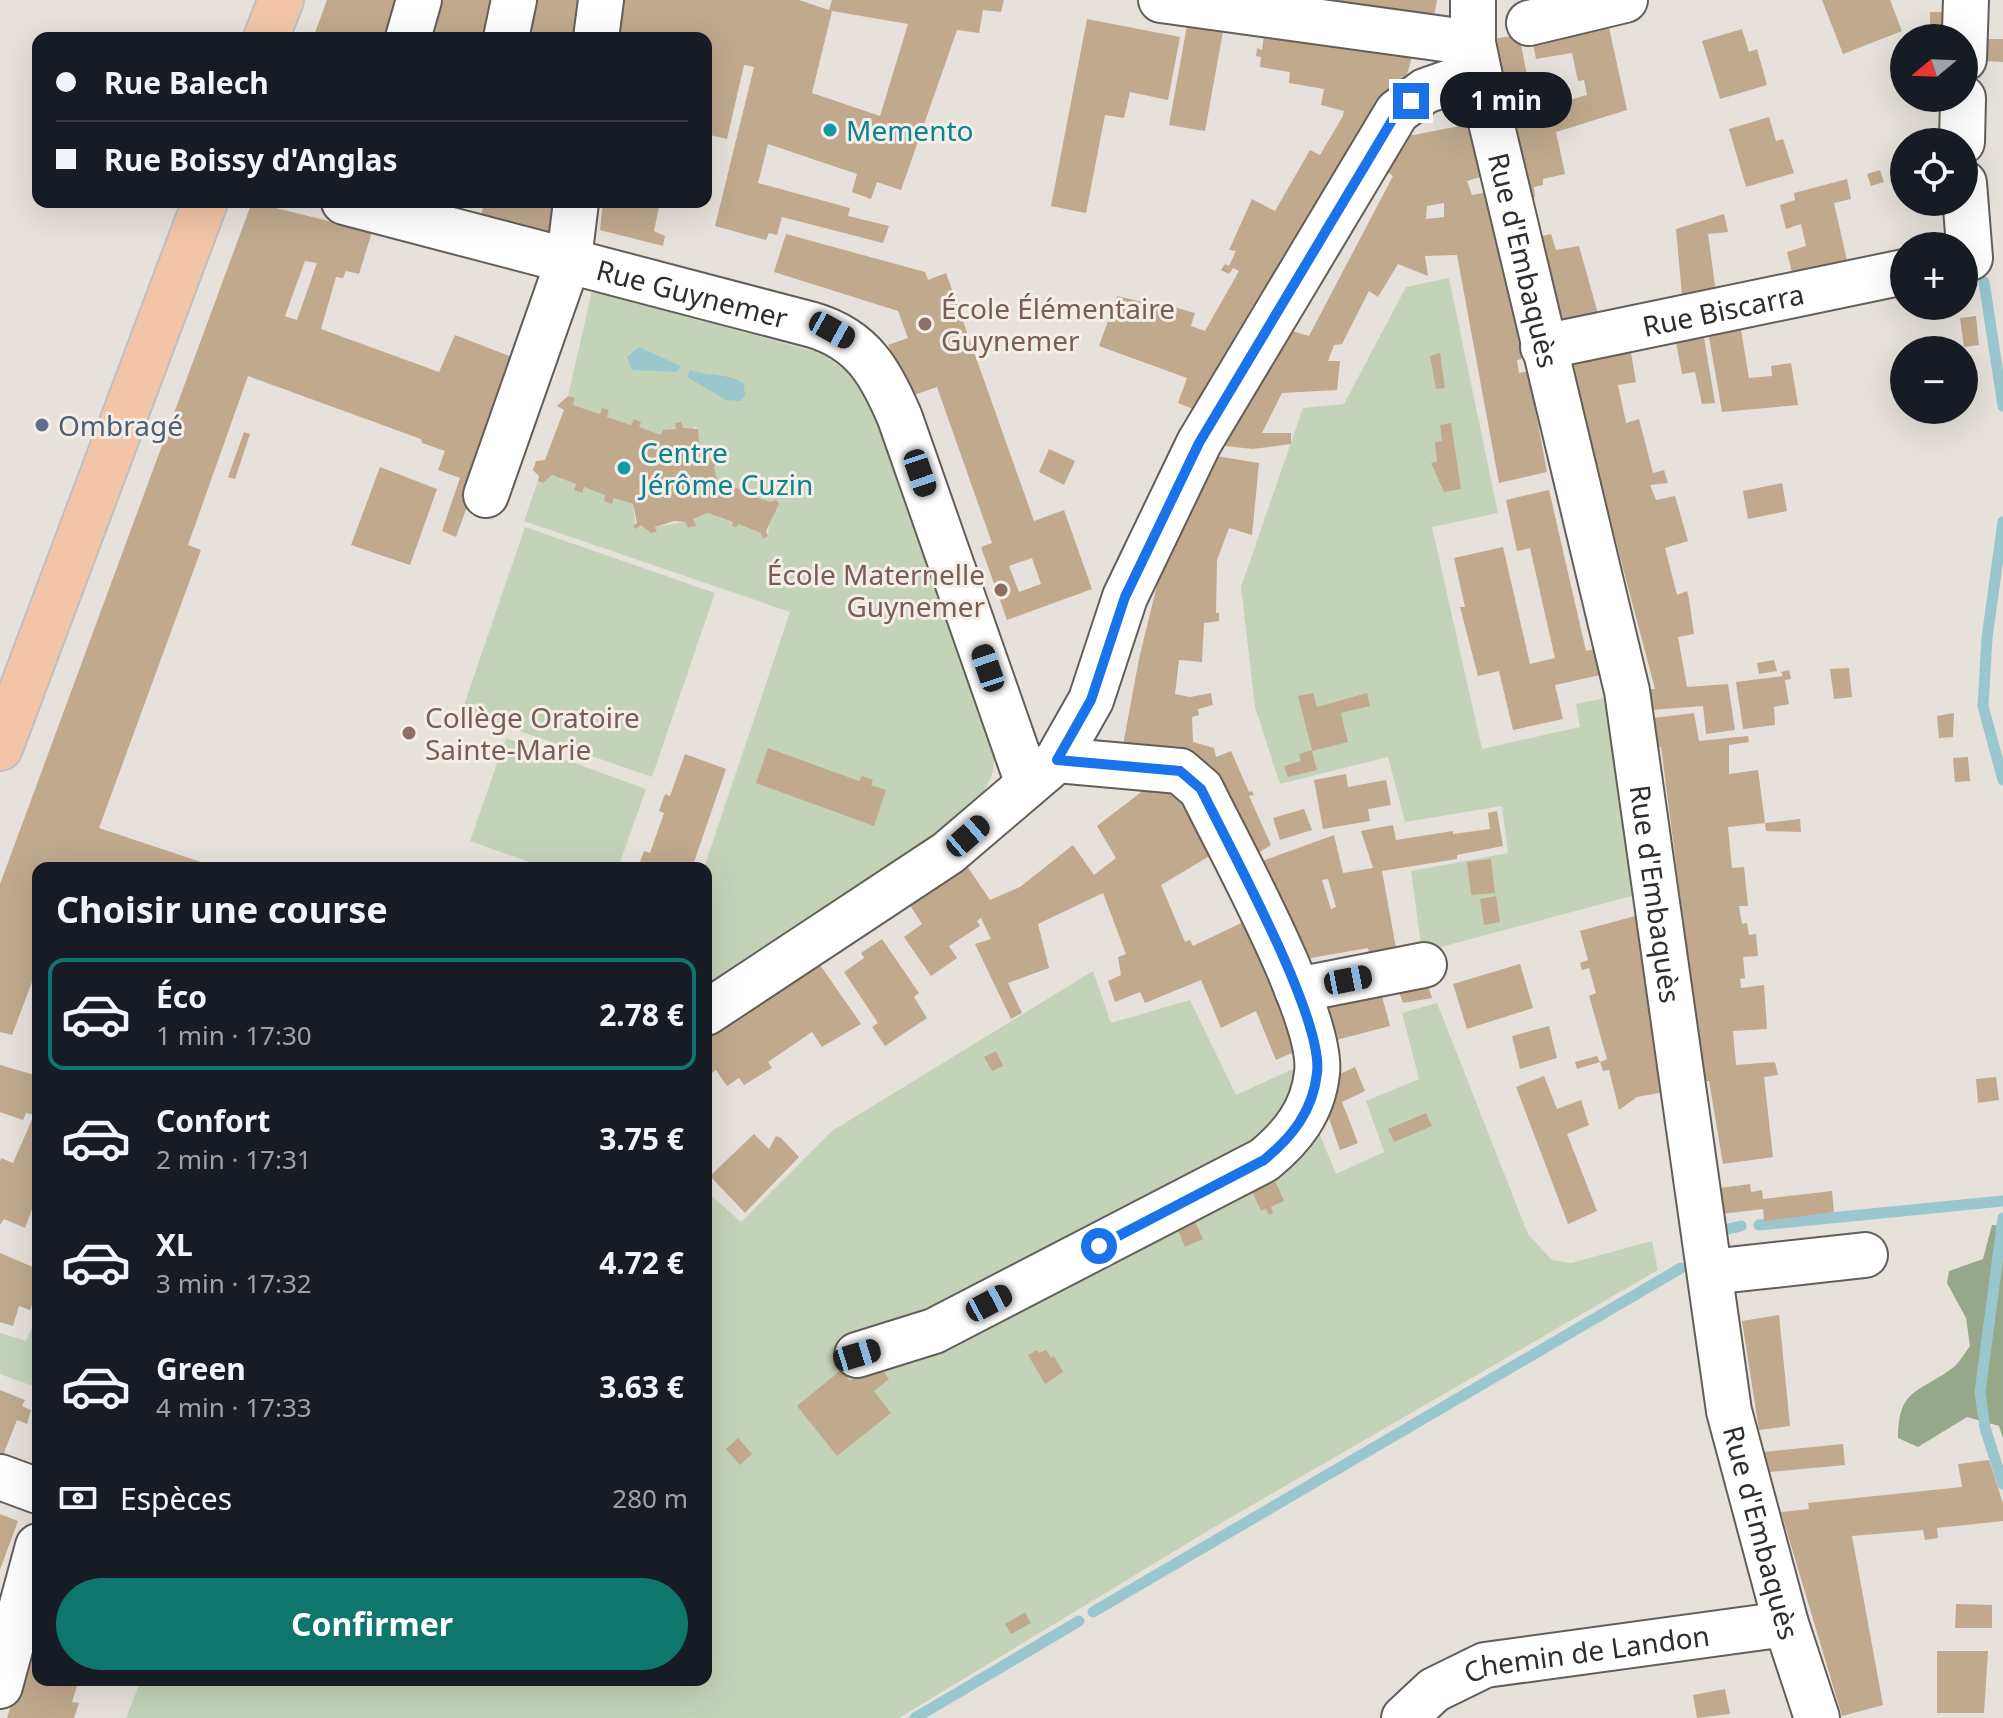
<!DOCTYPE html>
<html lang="fr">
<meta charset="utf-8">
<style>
:root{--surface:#171b24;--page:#20242c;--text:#f1f3f6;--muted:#9ea1a6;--line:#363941;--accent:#0f766e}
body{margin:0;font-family:"Noto Sans",sans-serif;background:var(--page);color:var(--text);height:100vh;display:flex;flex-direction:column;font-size:30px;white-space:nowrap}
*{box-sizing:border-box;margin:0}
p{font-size:26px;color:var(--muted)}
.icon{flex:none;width:44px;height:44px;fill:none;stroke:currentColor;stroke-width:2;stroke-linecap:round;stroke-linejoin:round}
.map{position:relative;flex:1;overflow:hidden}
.panel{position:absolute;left:32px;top:862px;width:680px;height:824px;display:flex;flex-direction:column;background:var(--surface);border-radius:16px;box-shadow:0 8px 32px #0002}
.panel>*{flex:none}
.banner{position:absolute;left:32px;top:32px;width:680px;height:176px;border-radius:16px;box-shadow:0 8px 32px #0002;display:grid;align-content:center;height:176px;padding:0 24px;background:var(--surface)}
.needle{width:52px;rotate:251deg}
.tools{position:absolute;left:1890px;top:24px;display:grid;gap:16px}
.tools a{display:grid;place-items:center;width:88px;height:88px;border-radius:50%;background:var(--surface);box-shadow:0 8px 32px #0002;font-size:40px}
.end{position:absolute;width:36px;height:36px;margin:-18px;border:10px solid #1a73e8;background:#fff;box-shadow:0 0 0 4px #fff}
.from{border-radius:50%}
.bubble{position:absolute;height:56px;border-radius:28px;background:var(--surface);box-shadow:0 8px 32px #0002;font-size:26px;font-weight:700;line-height:56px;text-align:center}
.car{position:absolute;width:24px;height:48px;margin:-24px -12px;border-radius:10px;box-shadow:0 0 6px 2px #0007;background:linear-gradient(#222 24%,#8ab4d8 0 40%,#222 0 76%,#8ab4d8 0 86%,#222 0)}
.banner b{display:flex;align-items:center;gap:28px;height:76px;font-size:30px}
.banner b+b{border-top:2px solid var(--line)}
.banner i{width:20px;height:20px;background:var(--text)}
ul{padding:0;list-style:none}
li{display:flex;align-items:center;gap:24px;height:112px;margin:0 16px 12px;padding:0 8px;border:4px solid transparent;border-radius:16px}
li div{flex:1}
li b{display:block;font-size:30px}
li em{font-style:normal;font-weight:700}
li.on{border-color:var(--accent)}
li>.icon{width:72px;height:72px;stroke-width:1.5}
h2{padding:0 24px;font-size:36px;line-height:96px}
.pay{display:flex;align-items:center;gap:20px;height:88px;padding:0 24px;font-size:30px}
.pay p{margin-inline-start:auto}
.action{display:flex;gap:16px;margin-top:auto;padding:16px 24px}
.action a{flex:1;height:92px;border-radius:48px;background:var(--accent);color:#fff;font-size:32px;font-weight:700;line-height:92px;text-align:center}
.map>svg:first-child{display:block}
</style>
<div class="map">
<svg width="2003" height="1718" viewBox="0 0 2003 1718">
<rect width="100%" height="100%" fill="#e7e1db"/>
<!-- green -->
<path fill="#c4d3b8" d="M1449,278l49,235 -66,14 50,222 98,-22 -4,-23 34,-7 29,197 -217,58 -11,-81 97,-18 -6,-47 -97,16 -17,-65 -108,27 -25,-77 -14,-120 62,-179 41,-4 62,-117z
M592,291l228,62 33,22 15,20 13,31 114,312c1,46 -9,55 -42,84l-247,164 -2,-118 86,-256 -266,-91 14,-40 5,2 9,-8 24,9 -2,6 7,3 3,-6 21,8 -1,6 8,3 2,-6 19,6 3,25 5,-4 11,8 5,-1 -2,-5 30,-5 3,6 7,-2 -2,-7 15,-6 25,9 -1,4 6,-2 23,9 3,6 4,-3 3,-34 -21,-7 -2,-6 -3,3 -18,-9h-9l-4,-17 7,-4 -3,-6 -8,3 -10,-6 -2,-24 -3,-3 -4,5 -8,-3 -22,7 -22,-8 -5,-8 -3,6 -24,-8 2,-7 -7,-2 -2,6 -27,-9 2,-7 -7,-2z
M525,527l190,66 -63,184 -190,-66z
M506,738l140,51 -28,79h-72l-76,-27z
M1093,971l18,52 79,-23 46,95 57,-26 43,105 48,-22 -18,-51 53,-22 -17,-66 35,-10 91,231 24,26 19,3 81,-22 6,29 -442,256 -317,192h-773l15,-38h565v-489l35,31 91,-91z
M38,1313v75l-38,-14v-41l26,8z"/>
<!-- forest -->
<path fill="#97a789" d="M1992,1225l11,1v212l-4,-12 -32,-9 -49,30 -20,-9c1,-48 17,-44 52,-68 8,-5 14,-16 20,-24l-4,-28 -19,-35 2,-12 34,-12z"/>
<!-- water -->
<path fill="#9ac6cd" d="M639,347l42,19 -4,6 -45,-2 -5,-13z
M690,370c17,6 40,3 54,14l1,12 -5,5 -14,-1 -39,-23z"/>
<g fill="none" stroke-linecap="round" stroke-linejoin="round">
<!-- stream -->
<path stroke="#9ac6cd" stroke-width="11" d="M1984,282l19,124
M2003,522l-16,116 -4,68 20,74
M2003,1218l-23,174 5,36 18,56
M1759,1225l244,-24
M1720,1231l21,-5
M1093,1612l588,-344
M915,1718l164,-97"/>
</g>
<!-- building -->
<path fill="#c0a98d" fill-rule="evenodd" d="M327,0h72l-12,38h-74z
M441,0h62l-7,38h-66z
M526,0h57l-4,38h-61z
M624,0h175l30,10 3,-10h172l-3,12 -18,-2 -4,23 -22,-3 -56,160 -24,-8 -6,17 -19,-7 5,-18 -89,-30 -10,39 92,25 -2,8 41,10 -6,17 -101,-26 -5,18 -8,-2 -3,7 -51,-14 39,-159 -10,-2 -17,74 -21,-5v-96l-21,-4 -1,4h-64zM832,11l76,13 -28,92 -68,-23z
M1331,0h106l-3,16z
M1822,0h68l12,31 -59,23z
M1930,12h20v26h-20z
M1087,19l93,18 -12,63 -38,-8 -6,26 -19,-3 -19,98 -35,-7z
M1188,20l36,6 -19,105 -36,-6z
M1608,23l19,87 -71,22 9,42 -22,5v6l-9,2 1,10 -9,3 -34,-161 27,-4 15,75 53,-15 -3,-15 -6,1 -6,-28 -36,6 -5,-26z
M1265,29l149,19 -8,31h-7l-201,332 -20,-8 9,-25 -88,-32 18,-50 38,9 9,11 3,-11 28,8 -4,13 14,5 34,-60 -6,-3 -4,6 -8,-4 4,-6 4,2 7,-15 -7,-1 23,-51 23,12 35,-61 10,5 23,-39 1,-5 -23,-6 3,-16 -35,-6 1,-11 -30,-5 1,-10 -5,-1 1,-8 5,2z
M1742,29l7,23 8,-3 10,36 -47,14 -18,-58z
M1987,39h16v23l-18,-1z
M1769,117l7,24 7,-2 11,34 -48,14 -17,-58z
M1470,124l23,49 -26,8 5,14 22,-4 32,167 -9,2 2,13 9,-2 19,101 -48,11 -42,-228 -32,1 3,20 -30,-12 -20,33 -9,-6 -27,53 -8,1 -6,16h12l-3,29 -55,3 -20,40h29v11l-38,5 -37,-4 66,-117 27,8 84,-160 -9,-7 24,-33zM1444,203v14l-18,2 1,-13z
M1880,170l4,12 -13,4 -4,-12z
M1847,179l4,20 -17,4 16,71 -55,11 -8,-33 19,-6 -5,-22 -15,5 -6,-24 15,-5 -1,-7z
M252,202l120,30 -13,42 -13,-3 -3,7 -7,-1 -15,52 118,43 16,-37 57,22 -37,98 6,2 -5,25 -20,55 -14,-6 18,-53 -22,-8 7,-19 -23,-8 -1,-4 -173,-63 -60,169 13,5 -102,278 120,40h-181v98l-26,69 -12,-3v-148zM305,261l12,2 -20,57 -12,-4z
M484,202h77l-4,34 -76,-20z
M603,202h57l-6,29 11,5 -2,10 -63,-16z
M1724,214l4,18 -20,2 9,66 -34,6 -7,-77z
M786,234l139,38 3,8 18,-7 88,248 30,-11 28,79 -85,31 -26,-73 11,-4 -55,-156 -23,8 -26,-50 20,-7 -10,-27 -124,-39zM1032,558l9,26 -22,8 -10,-26z
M1551,234l5,16 23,-4 21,75 -41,9 -21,-93z
M1976,316l3,29 -15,2 -4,-29z
M1740,324l9,54 23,-2 -1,-10 20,-3 7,42 -76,7 -14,-81z
M1703,332l12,71 -13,1 -7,-32 -13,2 -7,-37z
M1630,347l6,35 -18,3 8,38 13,-4 14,54 11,-3 4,13 -18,2 6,15 19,-4 13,45 -23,7 12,47 10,-4 2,8 5,35 -16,3 9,50 41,-3 7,46 -29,4 -3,-28 -51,4 -3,-21h6l-87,-329z
M1440,353l5,35 -9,1 -6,-33z
M568,396l7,2 -2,7 27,9 2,-6 7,2 -2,7 24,8 3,-6 7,3 -2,5 22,8 2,-5 13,-1 -1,-6 6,-1 2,6 15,1 2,24 10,6 8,-4 3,7 -7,4 4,17h9l18,9 2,-3 3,6 21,7 5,-2 3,4 -13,27 2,5 -5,3 -2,-6 -23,-9 -1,3 -5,-1 1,-4 -25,-9 -15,6 3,7 -8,2 -3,-6 -11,-1 -19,6 2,5 -6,1 -10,-8 -5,4 -3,-3 4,-3 -4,-19 -19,-6 -2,6 -8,-3 1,-6 -21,-8 -2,6 -8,-3 2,-6 -24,-9 -9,8 -5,-2 1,-5 -6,-6 3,-9 9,-1 19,-50 -7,-4z
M1451,423l10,66 -17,3 -13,-29 6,-1 -2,-20 7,-1 -2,-16z
M244,432l6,2 -15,45 -7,-2z
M1049,449l26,12 -11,24 -25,-13z
M1210,455l49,8 -7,72 -23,-7 -12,32 -1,53h3v8l-15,2 -2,39 -23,-2 -4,34 15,3 21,-4 2,12 -15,4 1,6 -7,2 1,25 21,6 2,9 15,-6 18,41 3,-1 2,4 -5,1 22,49 -24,15 -55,-94 -71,-10 18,-97 27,-111z
M380,467l57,22 -27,76 -59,-20z
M1782,483l5,28 -39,8 -5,-28z
M1549,490l37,161 13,-3 6,26 -50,11 8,34 -50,11 -14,-59 -21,5 -18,-69h5l-11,-49 49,-11 27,117 25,-6 -25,-110 -13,3 -11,-51z
M1774,660l3,11 -18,3 -2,-11z
M1849,668l3,29 -18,2 -4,-30z
M1789,670l2,9 -6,1 4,24 -15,3 1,18 -32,4 -7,-47 47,-6 -2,-4z
M1313,693l4,14 50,-14 3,13 -29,7 7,29 -36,9 5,19 -29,7 -4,-11 17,-5 -2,-7 13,-4 -14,-54z
M1694,713l5,28 49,-5 1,6 -20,3v29l29,-4 7,53 35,-4 1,13 -35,-1 -1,-8 -37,4 4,41 12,-1 4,39h-9l3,18 5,-1 2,12 7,-1 2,22 -15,1 2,21 -5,1 1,9 23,-3 3,44 -34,2 3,34 39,-3 3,13 -14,2 9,80 -50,7 -14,-83h-5l-43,-334 -5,1 -4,-19 1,-11z
M1954,713l-1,24 -14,1 -2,-22z
M768,748l91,33 3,-5 11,4 -2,5 15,5 -12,36 -118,-43z
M685,754l41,15 -34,99h-54l6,-17 6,2 14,-40 -5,-2 6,-17 5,2z
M1968,757l2,24 -15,1 -2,-24z
M1346,774l2,13 38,-7 5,25 -23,4 2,12 -47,8 -9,-49z
M1169,779l54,69 -62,37 24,57 5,-2 3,6 61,-29 58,127 -36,16 -20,-49 -35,17 -20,-48 -56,23 -5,-11 -25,10 -7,-21 13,-6 -3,-18 8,-3 -23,-61 -65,31 11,44 -41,15 14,30 -11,6 -36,-75 16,-5 -10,-21 -4,3 3,5 -31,20 8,12 -26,18 -27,-39 18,-13 -14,-22 57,-39 25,37 30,-13 53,-42 21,30 22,-17 -19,-32 56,-43z
M1304,809l8,21 -32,10 -7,-22z
M1497,811l6,35 -46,9v4l-75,12 16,88 -26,6 -4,-17 -74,13 -45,-95 85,-31 9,38 30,-5 -12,-37 32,-6 3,15 57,-9v3l37,-5 -2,-16zM1328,879l8,28 -5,2 -9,-29z
M1491,859l4,34 -24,2 -4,-33z
M1496,896l4,26 -16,3 -4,-26z
M1635,916l34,175 -32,6 -18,13 -10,-40 -6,1 -3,-9 7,-3 -18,-63 7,-3 -7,-25 -7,2 -2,-7 8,-3 -8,-29z
M882,939l37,54 -5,4 13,21 -42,28 -13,-19 6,-4 -34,-51 20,-14 -3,-5z
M818,962l43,62 -39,23 -10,-15 -44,30 4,6 -28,17 -5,-7 -12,8 -11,-16 -10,8v-41z
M1520,964l13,44 -66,21 -14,-45z
M1424,972l8,26 -29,5 -5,-14z
M1379,985l11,41 -65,17 -11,-40z
M1549,1026l8,32 -37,11 -8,-33z
M996,1051l7,15 -11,5 -8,-14z
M1597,1056l3,6 -23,7 -2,-7z
M0,1065l38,11v117l-13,35 -21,-9 -4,6v-63l1,-4 12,5 21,-48 -8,-2 -3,7 -23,-8z
M1355,1067l10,24 -23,11 16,41 -18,7 -17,-49 8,-23z
M1544,1076l13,33 24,-9 8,25 -22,9 30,77 -29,13 -52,-137z
M1996,1077l3,23 -21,3 -2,-24z
M1426,1113l6,13 -38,16 -6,-13z
M754,1134l15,15 7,-13 5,2 18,19 -54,56 -35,-37z
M1274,1178l10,23 -13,6 2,6 -4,2 -3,-6 -5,2 -10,-22z
M1750,1184l1,8 11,-2 1,9 69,-8 2,21 -70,9 -1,-12 -41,5 -2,-26z
M1193,1217l10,22 -18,8 -9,-22z
M0,1253l35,15 -2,6 5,2v14l-8,20 -11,-4 -6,20 -13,-4z
M1779,1315l11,111 -31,4 -17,-109z
M1037,1350l2,3 7,-3 5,8 3,-2 9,16 -18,12 -17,-29z
M875,1360l14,19 -15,12 17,22 -54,43 -40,-50 44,-36 9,11z
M0,1390l25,10 -3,6 9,4 -4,14 -10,-4 -14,35 -3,-1z
M738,1438l14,16 -12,11 -14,-16z
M1843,1444l2,21 -75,7 -7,-20z
M1989,1460l14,43v18l-66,7 1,10 -13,2 -2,-10 -71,6 31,169 -41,11 -61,-204 28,-3 -1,-6 154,-16 -4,-23z
M0,1514l18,7 -18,49z
M1956,1604l36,1v23h-37z
M1025,1612l6,11 -20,11 -6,-10z
M37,1622l1,58h41l-7,22 7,1 -5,15h-67z
M1937,1651h51l-4,62h-47z
M1725,1689l5,25 -33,4 -4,-23z"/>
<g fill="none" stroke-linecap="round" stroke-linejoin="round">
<!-- minor casing -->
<g stroke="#635e59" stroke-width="48">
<g id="minor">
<path d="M1161,0l312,43"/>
<path id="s1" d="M1473,0v43l6,29 148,619 102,720 57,213 31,94"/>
<path d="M1529,23l96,-23"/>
<path d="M408,38l11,-38"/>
<path d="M506,38l8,-38"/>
<path d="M596,38l5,-38"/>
<path d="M1964,59l2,-59"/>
<path d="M1962,142l1,-44"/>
<path d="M1964,183l6,75"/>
<path id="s2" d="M344,202l469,123c50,15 68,48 87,93l128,366"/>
<path id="s3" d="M1543,347l361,-75"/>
<path d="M486,495l83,-236 7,-57"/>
<path d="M1297,990l127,-25"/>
<path d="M706,1013l242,-160 109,-93 34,-60 34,-103 74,-154 198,-331 28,-21 54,-19"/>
<path d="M1710,1272l155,-17"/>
<path d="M857,1355l77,-24 330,-171c28,-23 49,-49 53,-87 7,-56 -88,-226 -116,-284l-21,-18 -123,-11"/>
<path d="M0,1477l38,14"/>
<path d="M0,1686l38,-140"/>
<path id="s4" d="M1404,1718l30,-28 51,-25 301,-41"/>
</g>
</g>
<!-- major casing -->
<g stroke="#c1c0c0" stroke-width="48">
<path id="major" d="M266,38l15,-38
M0,748l205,-546"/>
</g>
<!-- minor -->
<use href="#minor" stroke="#fff" stroke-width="44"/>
<!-- major -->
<use href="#major" stroke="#f3c5a8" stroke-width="44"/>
</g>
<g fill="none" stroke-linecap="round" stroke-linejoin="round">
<!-- route -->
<path stroke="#1a73e8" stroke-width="10" d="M1099,1246l165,-86c28,-23 49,-49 53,-87 7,-55 -88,-226 -116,-284l-21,-18 -123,-11 34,-60 34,-103 74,-154 198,-331 14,-11"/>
</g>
<!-- markers -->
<g fill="#0f9aa8" stroke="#f4eee9" stroke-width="3">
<circle cx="830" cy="130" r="8"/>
<circle cx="624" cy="468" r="8"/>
</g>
<g fill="#8d6e63" stroke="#f4eee9" stroke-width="3">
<circle cx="925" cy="324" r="8"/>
<circle cx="1001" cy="590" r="8"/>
<circle cx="409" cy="733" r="8"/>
</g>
<circle fill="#5c6f8a" stroke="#f4eee9" stroke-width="3" cx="42" cy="425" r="8"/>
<g text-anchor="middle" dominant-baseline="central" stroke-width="6" stroke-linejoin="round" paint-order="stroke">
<!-- culture labels -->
<g font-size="28" fill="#0d838f" stroke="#f4eee9" text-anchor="start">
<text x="846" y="130">Memento</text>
<text x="640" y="452">Centre<tspan x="640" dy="32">Jérôme Cuzin</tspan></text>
</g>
<!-- street labels -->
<g font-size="28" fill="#302e2c" stroke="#f4eee9">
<text stroke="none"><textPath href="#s1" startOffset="266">Rue d'Embaquès</textPath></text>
<text stroke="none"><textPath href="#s2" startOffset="360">Rue Guynemer</textPath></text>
<text stroke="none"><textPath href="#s3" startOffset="184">Rue Biscarra</textPath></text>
<text stroke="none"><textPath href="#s1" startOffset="914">Rue d'Embaquès</textPath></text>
<text stroke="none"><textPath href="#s1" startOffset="1562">Rue d'Embaquès</textPath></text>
<text stroke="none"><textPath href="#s4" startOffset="200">Chemin de Landon</textPath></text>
</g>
<!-- education labels -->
<g font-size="28" fill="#785e54" stroke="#f4eee9" text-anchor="start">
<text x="941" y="308">École Élémentaire<tspan x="941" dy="32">Guynemer</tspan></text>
<text x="985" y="574" text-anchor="end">École Maternelle<tspan x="985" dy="32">Guynemer</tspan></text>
<text x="425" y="717">Collège Oratoire<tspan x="425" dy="32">Sainte-Marie</tspan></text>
</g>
<!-- service labels -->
<g font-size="28" fill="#4e5e75" stroke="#f4eee9" text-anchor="start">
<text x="58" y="425">Ombragé</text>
</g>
</g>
</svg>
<div class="tools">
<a><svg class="needle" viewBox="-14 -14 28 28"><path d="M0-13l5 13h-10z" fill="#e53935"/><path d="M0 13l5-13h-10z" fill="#9ea1a6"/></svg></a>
<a><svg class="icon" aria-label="locate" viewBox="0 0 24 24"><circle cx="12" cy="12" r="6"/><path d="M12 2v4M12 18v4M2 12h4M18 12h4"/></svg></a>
<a>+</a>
<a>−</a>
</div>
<i class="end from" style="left:1099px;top:1246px"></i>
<i class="end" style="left:1411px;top:101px"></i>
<div class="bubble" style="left:1440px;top:72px;width:132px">1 min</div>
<i class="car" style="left:832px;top:330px;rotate:119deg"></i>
<i class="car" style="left:920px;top:473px;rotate:161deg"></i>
<i class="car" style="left:988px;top:668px;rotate:341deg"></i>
<i class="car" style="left:968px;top:836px;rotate:49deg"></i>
<i class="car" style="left:1348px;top:980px;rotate:79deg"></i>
<i class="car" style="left:989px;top:1303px;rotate:62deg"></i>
<i class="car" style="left:857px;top:1355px;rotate:73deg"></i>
<div class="banner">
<b><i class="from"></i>Rue Balech</b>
<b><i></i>Rue Boissy d'Anglas</b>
</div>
<section class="panel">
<h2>Choisir une course</h2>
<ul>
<li class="on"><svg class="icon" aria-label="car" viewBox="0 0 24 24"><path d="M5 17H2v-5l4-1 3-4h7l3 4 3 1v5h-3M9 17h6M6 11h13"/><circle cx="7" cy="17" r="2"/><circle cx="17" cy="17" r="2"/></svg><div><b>Éco</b><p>1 min · 17:30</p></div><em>2.78 €</em></li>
<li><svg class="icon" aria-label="car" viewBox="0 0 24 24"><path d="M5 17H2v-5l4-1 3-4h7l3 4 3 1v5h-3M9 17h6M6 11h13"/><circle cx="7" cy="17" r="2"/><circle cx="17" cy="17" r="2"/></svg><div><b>Confort</b><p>2 min · 17:31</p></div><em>3.75 €</em></li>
<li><svg class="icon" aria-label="car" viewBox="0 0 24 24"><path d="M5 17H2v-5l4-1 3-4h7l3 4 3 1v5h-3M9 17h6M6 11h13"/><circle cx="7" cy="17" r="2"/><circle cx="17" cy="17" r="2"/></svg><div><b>XL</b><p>3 min · 17:32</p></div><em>4.72 €</em></li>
<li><svg class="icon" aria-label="car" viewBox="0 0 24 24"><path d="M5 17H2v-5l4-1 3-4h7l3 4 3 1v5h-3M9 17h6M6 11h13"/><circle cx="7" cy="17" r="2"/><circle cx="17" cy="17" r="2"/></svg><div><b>Green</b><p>4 min · 17:33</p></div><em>3.63 €</em></li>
</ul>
<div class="pay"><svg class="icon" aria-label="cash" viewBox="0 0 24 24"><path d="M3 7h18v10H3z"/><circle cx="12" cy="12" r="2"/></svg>Espèces<p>280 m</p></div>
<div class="action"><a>Confirmer</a></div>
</section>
</div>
